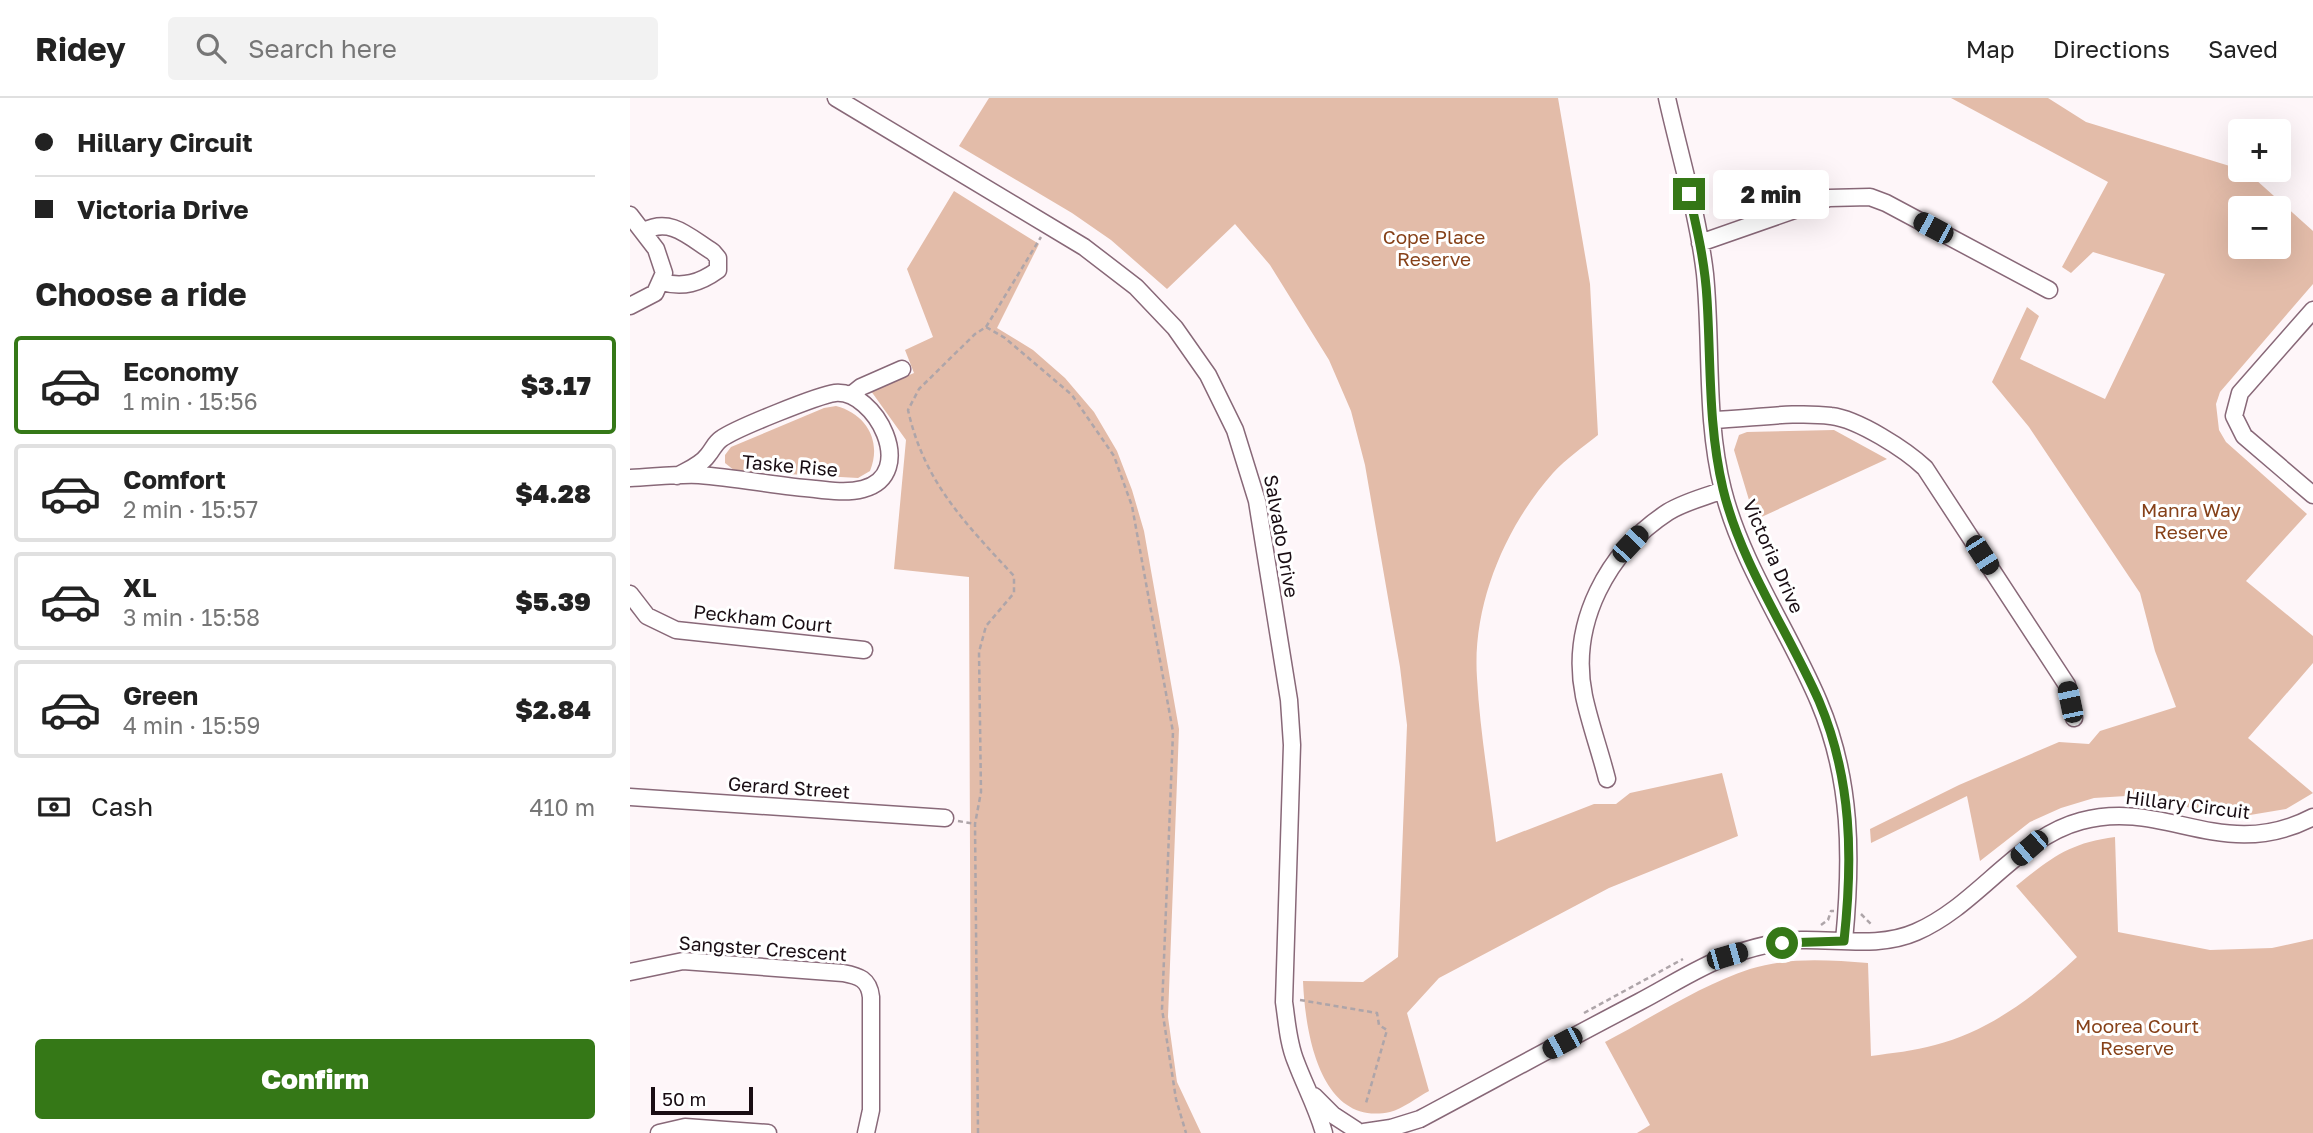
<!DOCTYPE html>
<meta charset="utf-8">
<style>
:root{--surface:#fff;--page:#f2f2f2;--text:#222;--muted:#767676;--line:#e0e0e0;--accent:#357817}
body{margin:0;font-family:"Golos Text",sans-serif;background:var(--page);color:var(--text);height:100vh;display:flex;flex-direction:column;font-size:26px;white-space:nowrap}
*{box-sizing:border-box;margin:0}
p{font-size:23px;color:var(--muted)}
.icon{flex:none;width:38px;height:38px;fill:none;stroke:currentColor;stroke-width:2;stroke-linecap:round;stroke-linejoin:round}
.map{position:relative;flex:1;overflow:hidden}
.panel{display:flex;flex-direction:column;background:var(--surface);width:630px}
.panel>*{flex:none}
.hud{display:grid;align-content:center;height:154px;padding:0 35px;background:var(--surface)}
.fabs{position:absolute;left:1598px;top:21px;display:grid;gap:14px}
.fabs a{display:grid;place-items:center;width:63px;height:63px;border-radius:7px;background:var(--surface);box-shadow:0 7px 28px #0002;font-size:35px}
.scale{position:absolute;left:21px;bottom:18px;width:102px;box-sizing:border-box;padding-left:7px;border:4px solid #190d13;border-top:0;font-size:19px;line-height:24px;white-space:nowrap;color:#190d13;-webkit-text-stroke:5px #fff;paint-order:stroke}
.end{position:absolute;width:32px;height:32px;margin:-16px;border:9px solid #357817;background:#fff;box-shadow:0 0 0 4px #fff}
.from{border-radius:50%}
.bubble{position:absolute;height:49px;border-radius:7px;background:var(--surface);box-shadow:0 7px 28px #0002;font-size:23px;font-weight:800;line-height:49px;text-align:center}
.car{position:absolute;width:21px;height:42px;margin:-21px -10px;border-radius:9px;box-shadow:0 0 5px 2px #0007;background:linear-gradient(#222 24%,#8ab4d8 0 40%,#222 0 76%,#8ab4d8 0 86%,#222 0)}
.hud b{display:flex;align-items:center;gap:24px;height:66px;font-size:26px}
.hud b+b{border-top:2px solid var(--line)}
.hud i{width:18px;height:18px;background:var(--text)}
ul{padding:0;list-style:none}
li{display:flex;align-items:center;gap:21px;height:98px;margin:0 14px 10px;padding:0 21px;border:4px solid var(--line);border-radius:7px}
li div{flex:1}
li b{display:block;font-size:26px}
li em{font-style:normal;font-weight:800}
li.current{border-color:var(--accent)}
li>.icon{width:63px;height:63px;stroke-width:1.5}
h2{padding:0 35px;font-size:32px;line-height:84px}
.pay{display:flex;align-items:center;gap:18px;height:77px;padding:0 35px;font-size:26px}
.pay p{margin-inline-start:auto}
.button{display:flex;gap:14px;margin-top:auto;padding:14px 35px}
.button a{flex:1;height:80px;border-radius:7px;background:var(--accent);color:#fff;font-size:28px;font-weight:800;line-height:80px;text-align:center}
header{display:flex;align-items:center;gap:42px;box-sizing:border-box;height:98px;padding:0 35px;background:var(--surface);border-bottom:2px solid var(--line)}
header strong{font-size:33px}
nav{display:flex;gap:38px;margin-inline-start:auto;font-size:24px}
.search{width:490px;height:63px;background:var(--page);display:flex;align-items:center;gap:18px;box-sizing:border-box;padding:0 24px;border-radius:7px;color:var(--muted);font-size:26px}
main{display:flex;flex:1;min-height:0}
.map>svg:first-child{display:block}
</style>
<header>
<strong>Ridey</strong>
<div class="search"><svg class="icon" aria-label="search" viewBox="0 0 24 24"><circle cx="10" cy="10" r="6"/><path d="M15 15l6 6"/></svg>Search here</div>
<nav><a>Map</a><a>Directions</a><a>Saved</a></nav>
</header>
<main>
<section class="panel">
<div class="hud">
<b><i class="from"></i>Hillary Circuit</b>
<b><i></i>Victoria Drive</b>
</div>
<h2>Choose a ride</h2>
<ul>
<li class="current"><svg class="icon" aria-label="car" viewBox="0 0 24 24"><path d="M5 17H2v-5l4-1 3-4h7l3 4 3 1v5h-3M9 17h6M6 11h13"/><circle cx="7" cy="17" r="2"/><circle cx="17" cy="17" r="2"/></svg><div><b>Economy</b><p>1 min · 15:56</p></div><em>$3.17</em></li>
<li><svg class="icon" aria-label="car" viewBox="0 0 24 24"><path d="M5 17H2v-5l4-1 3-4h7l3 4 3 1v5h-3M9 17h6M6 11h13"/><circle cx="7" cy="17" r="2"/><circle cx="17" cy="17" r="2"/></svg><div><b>Comfort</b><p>2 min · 15:57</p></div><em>$4.28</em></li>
<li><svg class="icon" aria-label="car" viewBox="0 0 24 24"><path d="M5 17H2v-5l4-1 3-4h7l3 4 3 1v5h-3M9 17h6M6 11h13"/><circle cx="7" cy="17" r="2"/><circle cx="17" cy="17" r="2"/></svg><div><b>XL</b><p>3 min · 15:58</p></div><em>$5.39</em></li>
<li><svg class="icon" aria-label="car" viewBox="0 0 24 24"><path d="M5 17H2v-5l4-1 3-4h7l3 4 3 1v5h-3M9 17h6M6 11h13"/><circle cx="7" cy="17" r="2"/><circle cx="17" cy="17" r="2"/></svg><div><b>Green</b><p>4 min · 15:59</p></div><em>$2.84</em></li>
</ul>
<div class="pay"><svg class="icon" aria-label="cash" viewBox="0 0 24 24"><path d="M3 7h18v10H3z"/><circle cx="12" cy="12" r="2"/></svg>Cash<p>410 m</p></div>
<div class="button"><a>Confirm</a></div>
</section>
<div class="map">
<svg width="1683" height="1035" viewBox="0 0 1683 1035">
<rect width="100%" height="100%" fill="#fef6f9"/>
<!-- green -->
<path fill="#e3bca9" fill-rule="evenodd" d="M359,0h569l32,186 8,151c-15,12 -32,24 -45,38 -48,54 -81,132 -76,205 3,55 13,110 19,164l98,-38h22l14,-11 92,-20 16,63 -129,52 -170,90 -32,35 22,78c-12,6 -26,18 -39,21 -71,15 -85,-82 -87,-131l60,1 35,-25 9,-232 -7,-58 -35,-202 -14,-54 -22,-51 -59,-95 -35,-41 -68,65 -56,-49 -39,-27 -113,-67z
M1321,0h97l38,24 160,49 67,60v53l-93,108 -4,12 3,26 7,12 81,72 -61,67 67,55v27l-65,75 65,55 -27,16 -48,8 -26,-3 -54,-15 -32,-3 -32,2 -33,10 -31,14 -50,39 -13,-65 -96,47 -1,-14 89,-44 100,-43 30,2 11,-13 76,-24 -21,-56 -15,-58 -111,-166 -37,-45 35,-75 12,9 -19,43 85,40 60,-125 -72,-22 -22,21 -9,-6 46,-85zM1610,110h38v39h-38z
M324,93l85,53 -42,84 36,22 32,28 29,34 23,39 15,39 12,41 35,198 -11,288 9,65 24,51h-230l-2,-556 -75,-8 12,-129 -35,-49 43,-18 -9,-23 28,-13 -26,-68z
M206,308c31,8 46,36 34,65l-12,7 -123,-7 -10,-8v-8l6,-8 93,-39z
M1204,332l53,29 -132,61 -21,-70 5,-15 8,-3z
M1485,739l3,95 92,18 62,-2 41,-9v194h-676l13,-8 -45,-83c46,-24 96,-57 145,-73 38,-12 78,-9 118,-6l3,93c21,-3 43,-5 64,-11 55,-14 101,-50 142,-88l-61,-71c35,-28 53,-43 99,-49z"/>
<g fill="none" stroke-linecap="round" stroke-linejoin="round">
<!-- minor casing -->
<g stroke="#886878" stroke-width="19">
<path id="minor" d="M206,0l248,149 52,40 39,41 33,47 27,55 22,71 32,199 3,45 -8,257c3,20 4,41 12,60 9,24 21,46 28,71
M1037,0c13,58 31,117 38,176 7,71 0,146 18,216 19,75 66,141 96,212 33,78 33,156 25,239
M0,117l26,34 8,24 -9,20 -25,13
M14,133c27,-14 45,6 69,21l5,6v12c-18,13 -35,18 -56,12
M1070,145l129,-45 41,-1 16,6 163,87
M1683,212l-73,83 -6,23 10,20 69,59
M221,297l10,-8 41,-18
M1082,322c37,-1 82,-9 119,-4 27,3 75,34 94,52l142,217 7,33
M0,380c23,-1 47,-4 69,-3 39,3 78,11 116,14 16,2 33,4 48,0 56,-15 12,-100 -28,-96 -16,2 -101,36 -114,46 -6,4 -8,10 -13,16 -7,10 -20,15 -31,21
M0,496l17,22 29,14 188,20
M977,681c-7,-28 -17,-55 -23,-83 -15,-73 24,-145 84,-184 16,-10 37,-15 55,-22
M0,699l315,21
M0,874l53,-11 160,12c16,3 26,6 28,24v113l-5,23
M684,998l19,19 23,15
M734,1034l27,-4 29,-9c73,-39 146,-79 219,-117 29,-15 59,-35 89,-46 23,-8 49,-15 73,-16 37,-1 79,8 115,-8 61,-26 101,-94 165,-111 84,-23 142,43 232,-4
M29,1035l26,-6 83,6"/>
</g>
<!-- path -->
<path stroke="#aea5a9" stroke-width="2.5" stroke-dasharray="5 3.5" stroke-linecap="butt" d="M356,229l55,-90
M328,723l17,3
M1231,816l12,12
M1191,827l7,-5 3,-9h3
M670,902l77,13 2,12 8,5 -21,73
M954,915l99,-54
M348,1035l-3,-309 6,-32 -2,-140 7,-26 28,-33v-17c-49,-53 -90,-94 -106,-166l11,-21 56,-55 11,-7 19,11 67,57 42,61 18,50 41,226 -11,277 14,90 10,34"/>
<!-- minor -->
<use href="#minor" stroke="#fff" stroke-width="16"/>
</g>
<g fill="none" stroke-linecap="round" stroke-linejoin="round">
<!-- route -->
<path stroke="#357817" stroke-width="9" d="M1059,96c8,35 16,69 18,105 4,63 1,127 16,190 18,75 65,142 96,212 33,78 34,157 25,240l-62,2"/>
</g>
<g text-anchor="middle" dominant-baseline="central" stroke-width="6" stroke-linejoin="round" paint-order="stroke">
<!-- park labels -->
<g font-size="19" fill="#864119" stroke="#fff">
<text x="804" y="138">Cope Place<tspan x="804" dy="22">Reserve</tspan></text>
<text x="1561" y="411">Manra Way<tspan x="1561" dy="22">Reserve</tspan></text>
<text x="1507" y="927">Moorea Court<tspan x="1507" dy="22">Reserve</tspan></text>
</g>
<!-- street labels -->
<g font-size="19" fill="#190d13" stroke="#fff">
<text transform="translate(160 367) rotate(5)">Taske Rise</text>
<text transform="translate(652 438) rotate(80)">Salvado Drive</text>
<text transform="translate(1144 458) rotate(66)">Victoria Drive</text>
<text transform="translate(133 520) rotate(6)">Peckham Court</text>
<text transform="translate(159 689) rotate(4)">Gerard Street</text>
<text transform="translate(1558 706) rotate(7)">Hillary Circuit</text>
<text transform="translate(133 850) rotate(4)">Sangster Crescent</text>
</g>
</g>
</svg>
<div class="fabs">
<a>+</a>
<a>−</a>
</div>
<div class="scale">50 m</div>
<i class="end from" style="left:1152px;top:845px"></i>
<i class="end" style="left:1059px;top:96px"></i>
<div class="bubble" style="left:1083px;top:72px;width:116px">2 min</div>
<i class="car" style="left:1303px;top:130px;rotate:298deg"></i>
<i class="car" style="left:1000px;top:446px;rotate:43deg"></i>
<i class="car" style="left:1352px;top:457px;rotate:147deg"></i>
<i class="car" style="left:1440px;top:604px;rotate:348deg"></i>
<i class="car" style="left:1399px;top:750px;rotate:229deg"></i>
<i class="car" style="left:1097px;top:858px;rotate:74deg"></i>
<i class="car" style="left:932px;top:945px;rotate:242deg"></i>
</div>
</main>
